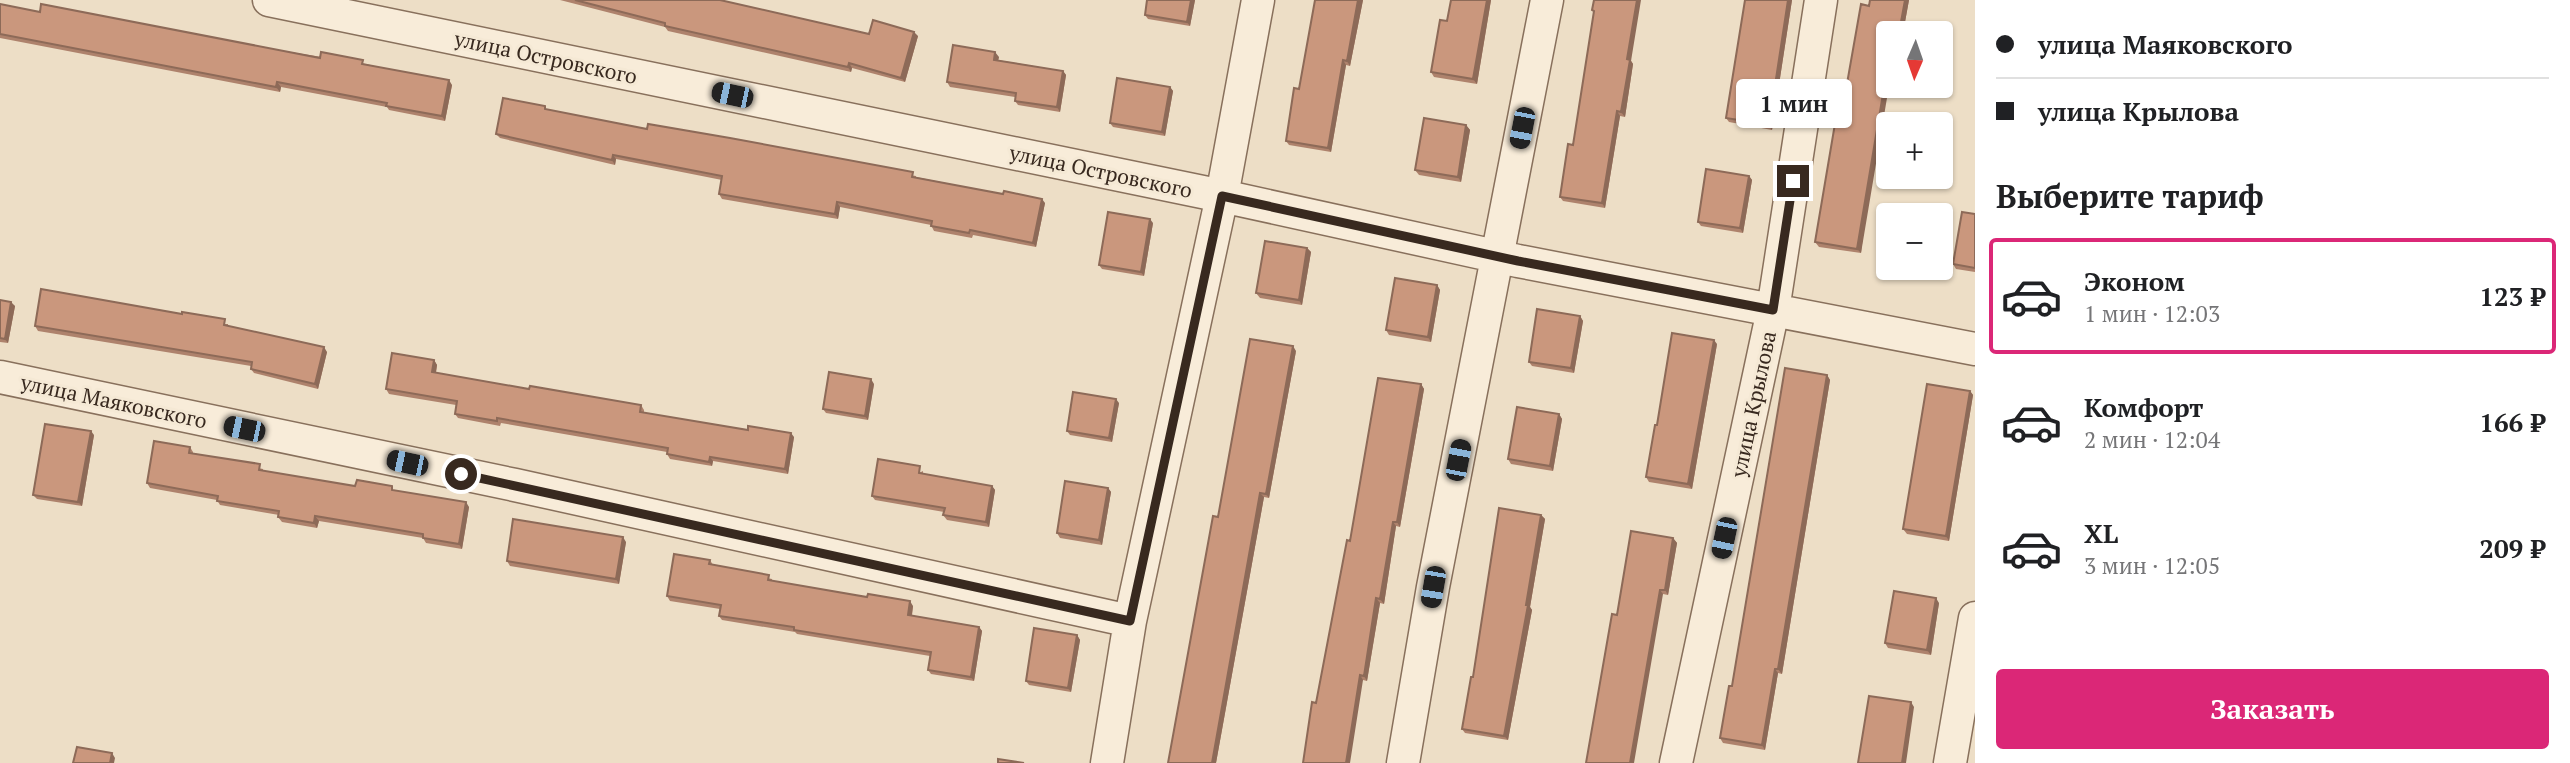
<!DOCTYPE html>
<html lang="ru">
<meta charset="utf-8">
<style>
:root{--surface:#fff;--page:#f6f6f6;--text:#202124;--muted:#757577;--line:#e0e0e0;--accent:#db2777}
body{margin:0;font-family:"PT Serif",serif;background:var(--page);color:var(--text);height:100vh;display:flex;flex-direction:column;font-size:26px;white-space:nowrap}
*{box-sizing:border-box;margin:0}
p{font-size:23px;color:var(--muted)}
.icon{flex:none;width:38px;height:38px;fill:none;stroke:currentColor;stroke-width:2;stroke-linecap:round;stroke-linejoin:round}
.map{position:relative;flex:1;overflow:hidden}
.side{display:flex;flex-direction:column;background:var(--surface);width:595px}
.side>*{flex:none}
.guide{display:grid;align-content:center;height:154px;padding:0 21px;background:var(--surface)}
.needle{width:46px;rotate:182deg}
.buttons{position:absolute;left:1876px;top:21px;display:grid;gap:14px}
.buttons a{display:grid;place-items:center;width:77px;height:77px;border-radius:7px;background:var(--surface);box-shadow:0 2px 5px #0004;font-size:35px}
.end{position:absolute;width:32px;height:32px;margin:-16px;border:9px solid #38291f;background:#fff;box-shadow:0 0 0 4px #fff}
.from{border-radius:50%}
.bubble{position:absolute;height:49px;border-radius:7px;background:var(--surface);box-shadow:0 2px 5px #0004;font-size:23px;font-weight:700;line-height:49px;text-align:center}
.car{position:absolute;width:21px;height:42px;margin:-21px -10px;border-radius:9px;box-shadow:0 0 5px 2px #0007;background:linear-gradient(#222 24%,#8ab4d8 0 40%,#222 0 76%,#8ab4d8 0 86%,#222 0)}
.guide b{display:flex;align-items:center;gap:24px;height:66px;font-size:26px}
.guide b+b{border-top:2px solid var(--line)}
.guide i{width:18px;height:18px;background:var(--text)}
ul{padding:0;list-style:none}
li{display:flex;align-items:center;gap:21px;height:116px;margin:0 14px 10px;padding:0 7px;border:4px solid transparent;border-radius:7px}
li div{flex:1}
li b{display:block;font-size:26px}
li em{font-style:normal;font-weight:700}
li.current{border-color:var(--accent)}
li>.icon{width:63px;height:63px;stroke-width:1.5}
h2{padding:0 21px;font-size:32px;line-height:84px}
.action{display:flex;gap:14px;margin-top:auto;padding:14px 21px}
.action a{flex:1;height:80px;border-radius:7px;background:var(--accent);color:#fff;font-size:28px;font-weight:700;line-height:80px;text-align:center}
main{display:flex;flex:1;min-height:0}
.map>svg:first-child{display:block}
</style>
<main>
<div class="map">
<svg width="1975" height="763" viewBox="0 0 1975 763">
<rect width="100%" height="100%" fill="#eddec6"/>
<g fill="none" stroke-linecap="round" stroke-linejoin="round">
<!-- minor casing -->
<g stroke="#88705c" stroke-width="35">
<path id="minor" d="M269,0l953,196 296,65 457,88
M0,377l515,108 615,136
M1107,763l23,-142 92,-425 36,-196
M1403,763l30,-176 114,-587
M1676,763l97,-453 48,-310
M1950,763l25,-145"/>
</g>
<!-- minor -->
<use href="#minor" stroke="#f8ecd9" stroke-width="32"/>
</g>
<!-- wall -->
<path fill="#ae826c" d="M560,0h160l149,34 49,2 -13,46 -53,-14 -1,4 -183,-41 -3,-4z
M1147,0h48l-5,26 -42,-7 -3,-4z
M1315,0h48l-13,66 -4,-1 -15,87 -42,-7 -3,-4 13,-52z
M1451,0h40l-14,84 -43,-7 -3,-5 16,-51z
M1594,0l39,64 -8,53 -5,-1 -15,92 -42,-7 -3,-4 13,-52 21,-132 -2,-3z
M1745,0h47l-20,130 -43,-8 -3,-4z
M1909,0l-6,33h-15l-27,220 -42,-6 -4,-5 30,-147 24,-89z
M0,4l40,8 326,52 86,21 -7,36 -56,-11 -2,-3 -106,-20 -1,5 -280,-54z
M999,57l-1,3 65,11 3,4 -6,37 -42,-7 -3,-4v-4l-65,-10 -3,-5z
M1170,87l3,4 -8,45 -52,-9 -3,-4z
M548,110l99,19 269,47v1l129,26 -9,44 -63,-12 -1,3 -38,-7 -3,-6 -91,-18 -2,12 -116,-20 -3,-5 3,-14 -106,-21 -1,6 -115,-27 -4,-4z
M1466,125l4,5 -9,52 -42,-7 -4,-5z
M1749,176l3,4 -9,53 -42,-7 -3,-4z
M1975,214v58l-19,-3 -3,-5z
M1153,223l-9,53 -42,-7 -3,-4z
M1307,248l4,4 -9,53 -42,-7 -4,-5z
M1437,285l3,5 -9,52 -42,-7 -3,-5z
M0,300l15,6 -7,37 -8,-1z
M1580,316l3,5 -9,52 -42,-7 -3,-4z
M228,324v2l99,26 -9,37 -64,-16 -3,-4v-3l-213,-35 -3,-5z
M1717,344l-25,145 -43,-7 -3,-5z
M1296,351l-27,147 -5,-1 -48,266h-48l50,-246z
M434,360l3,5 -1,8 93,16 112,16 3,5v3l150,24 -6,37 -75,-13 -1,5 -42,-7 -3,-5v-2l-166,-29 -1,3 -42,-8 -3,-4 1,-9 -67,-11 -3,-5z
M1827,375l3,5 -48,294 -4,-1 -13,77 -42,-7 -3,-5 12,-52z
M874,384l-6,36 -42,-7 -3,-4z
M1421,384l3,5 -24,138 -4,-1 -12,78 -4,-1 -13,78 -4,-1 -47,23z
M1970,391l3,4 -24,146 -42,-7 -4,-5z
M1119,403l-7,39 -42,-7 -3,-4z
M1559,414l3,5 -9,52 -42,-7 -3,-5z
M94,435l-12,71 -45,-7 -4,-4z
M190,447l3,5v1l70,16v2l92,15 41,5 73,16 -7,42 -36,-6 -3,-5 -104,-17 -2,7 -35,-6 -4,-5 1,-2 -59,-10 -3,-5 -67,-12 -3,-5z
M923,471v3l69,12 3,4 -6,37 -42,-7 -4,-5 1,-3 -69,-12 -3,-4z
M1108,488l3,4 -9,53 -42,-7 -3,-5z
M1541,515l4,4 -15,88 2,3 -24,130 -43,-7 -3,-4 11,-52z
M1673,538l4,5 -9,52 -5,-1 -46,21z
M626,542l-7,42 -109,-18 -3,-5z
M710,560l3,5 59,14v2l141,25 -1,10 67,11 3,4 -8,50 -43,-7 -3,-4 2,-14 -133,-22 -2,-2 -73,-12 -3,-4 1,-7 -50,-8 -3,-5z
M1939,603l-8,52 -43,-7 -3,-5z
M1077,635l3,5 -9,52 -42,-7 -3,-4z"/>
<!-- shaded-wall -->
<path fill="#8d6a58" d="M1191,0h4l-5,26 -3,-4z
M1358,0h5l-13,66 -3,-5z
M1487,0h4l-14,84 -4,-5z
M1637,0h4l-10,61 2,3 -8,53 -4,-5 6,-53z
M1788,0h4l-20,130 -3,-5z
M1905,0h4l-6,33h-4z
M914,32l4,4 -13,46 -4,-4z
M995,52l4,5 -2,8 -3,-5z
M1343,60l3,5 -15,87 -3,-4z
M849,63l3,5 -1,4 -3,-5z
M1888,64l1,22 -28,167 -4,-4z
M1063,71l3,4 -6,37 -3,-5z
M449,80l3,5 -7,36 -3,-5z
M277,82l4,5 -1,5 -4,-5z
M1170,87l3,4 -8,45 -3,-4z
M1617,111l3,5 -15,92 -3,-5z
M1466,125l4,5 -9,52 -3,-5z
M613,155l3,4 -1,6 -3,-5z
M1749,176l3,4 -9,53 -3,-5z
M1042,199l3,4 -9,44 -3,-4z
M837,202l3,5 -2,12 -3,-5z
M1150,219l3,4 -9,53 -3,-4z
M1307,248l4,4 -9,53 -3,-5z
M1437,285l3,5 -9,52 -3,-5z
M11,302l4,4 -7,37 -3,-4z
M1580,316l3,5 -9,52 -3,-5z
M1714,340l3,4 -25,145 -4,-5z
M1293,346l3,5 -27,147 -3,-4z
M324,347l3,5 -9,37 -3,-5z
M434,360l3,5 -2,12 -3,-5z
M1827,375l3,5 -48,294 -4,-5z
M871,379l3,5 -6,36 -3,-4z
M1421,384l3,5 -24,138 -3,-5z
M1970,391l3,4 -24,146 -3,-5z
M1116,399l3,4 -7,39 -3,-4z
M1559,414l3,5 -9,52 -3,-5z
M91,431l3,4 -12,71 -4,-4z
M791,433l3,4 -6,37 -3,-5z
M710,457l3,4 -1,5 -3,-4z
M992,486l3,4 -6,37 -3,-5z
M1108,488l3,4 -9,53 -3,-5z
M1260,493l4,4 -48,266h-4z
M466,502l3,5 -7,42 -3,-5z
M1541,515l4,4 -15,88 2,3 -24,130 -4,-4z
M315,516l4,5 -2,7 -3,-5z
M1393,522l3,4 -12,78 -4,-5z
M623,537l3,5 -7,42 -3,-5z
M1673,538l4,5 -9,52 -3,-5z
M1660,590l3,4 -29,169h-4z
M1376,598l4,5 -13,78 -3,-5z
M1936,598l3,5 -8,52 -4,-5z
M910,601l3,5 -2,14 -3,-5z
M979,627l3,4 -8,50 -3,-4z
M1077,635l3,5 -9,52 -3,-4z
M1775,669l3,4 -13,77 -3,-5z
M1360,675l3,5 -13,83h-4z
M1911,702l3,5 -8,56h-4z
M112,753l3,5 -1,5h-4z"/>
<!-- building -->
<path fill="#ca977d" stroke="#8d6a58" stroke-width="2" d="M575,0h145l149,34 4,-14 41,12 -13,46 -52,-15 -1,4 -183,-41v-3z
M1147,0h44l-4,22 -42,-7z
M1315,0h43l-11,61 -4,-1 -15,88 -42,-7 8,-53 5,1z
M1451,0h36l-14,79 -42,-7 9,-52 7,1z
M1594,0h43l-10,59 3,1 -9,52 -4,-1 -15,92 -42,-6 8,-53 5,1 21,-134 -2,-1z
M1745,0h43l-19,125 -43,-7z
M1870,0h35l-6,33h-11v31l-31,185 -42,-7 25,-148 5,1 16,-91 8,2z
M0,4l40,8 1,-8 279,54 1,-6 42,8 -1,4 87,16 -7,36 -56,-10 1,-3 -110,-21 -1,5 -276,-53z
M953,45l42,7 -1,8 69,11 -6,36 -42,-6 1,-8 -69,-11z
M1117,78l53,9 -8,45 -52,-9z
M503,98l42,8v3l102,20 1,-5 82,14 183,34 -1,5 91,17 1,-3 38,8 -9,44 -63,-13 -1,3 -38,-7 1,-5 -95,-19 -2,12 -116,-20 3,-18 -109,-21 -1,5 -116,-26z
M1424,118l42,7 -8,52 -43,-7z
M1706,169l43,7 -9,52 -42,-6z
M1108,212l42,7 -9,53 -42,-7z
M1962,212l13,2v54l-22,-4z
M1265,241l42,7 -8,52 -43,-7z
M1395,278l42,7 -9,52 -42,-7z
M41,289l141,25v-2l43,7 -1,6 100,22 -9,37 -64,-15 1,-7 -217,-36z
M0,300l11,2 -6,37 -5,-1z
M1537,309l43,7 -9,52 -42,-6z
M1672,333l42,7 -26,144 -42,-7 9,-52h2z
M1250,339l43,7 -27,148 -6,-1 -48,270h-44l45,-247 5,1z
M392,353l42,7 -2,12 97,17 1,-3 111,19 -1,7 108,18v-4l43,7 -6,36 -75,-12 -1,5 -42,-8 1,-6 -171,-30v3l-42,-7 2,-13 -71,-12z
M1785,368l42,7 -49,294h-3l-13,76 -42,-7 9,-52h3z
M829,372l42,7 -6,37 -42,-7z
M1378,378l43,6 -24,138h-4l-13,77 -4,-1 -12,78 -4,-1 -14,88h-43l9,-61 4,1 31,-163 3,1z
M1927,384l43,7 -24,145 -43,-7z
M1073,392l43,7 -7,39 -42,-7z
M1517,407l42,7 -9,52 -42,-7z
M45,424l46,7 -13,71 -45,-7z
M154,441l36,6 -1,6 71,11 -1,6 96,16 2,-6 35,6v4l74,12 -7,42 -36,-6v-4l-108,-18 -1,7 -36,-6 1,-6 -62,-10 1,-5 -71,-13z
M878,459l42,7 -1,7 73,13 -6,36 -43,-7 2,-7 -73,-12z
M1065,481l43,7 -9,52 -42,-7z
M1499,508l42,7 -15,90h2l-24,131 -42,-7 9,-52h2z
M513,519l110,18 -7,42 -109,-18z
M1631,531l42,7 -8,52h-5l-30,173h-44l26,-149 5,1z
M674,554l36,6 -1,4 60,11 -1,5 99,17 1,-3 42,7 -2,14 71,12 -8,50 -43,-7 3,-18 -137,-22v-3l-75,-11 2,-11 -54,-9z
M1894,591l42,7 -9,52 -42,-7z
M1034,628l43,7 -9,53 -42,-7z
M1869,696l42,6 -9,61h-44z
M77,747l35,6 -2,10h-37z
M998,759l26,4h-26z"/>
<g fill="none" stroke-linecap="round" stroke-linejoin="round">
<!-- route -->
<path stroke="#38291f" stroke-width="9" d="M461,474l669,147 92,-425 296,65 255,49 20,-129"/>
</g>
<g text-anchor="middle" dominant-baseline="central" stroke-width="6" stroke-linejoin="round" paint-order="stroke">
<!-- street labels -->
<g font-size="21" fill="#38291f" stroke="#f5e9d5">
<text transform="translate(546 57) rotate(12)">улица Островского</text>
<text transform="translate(1101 171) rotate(12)">улица Островского</text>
<text transform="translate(114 401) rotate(12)">улица Маяковского</text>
<text transform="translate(1753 404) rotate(-78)">улица Крылова</text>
</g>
</g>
</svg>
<div class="buttons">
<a><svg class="needle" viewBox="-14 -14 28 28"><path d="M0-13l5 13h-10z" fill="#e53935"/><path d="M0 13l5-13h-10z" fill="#757577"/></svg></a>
<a>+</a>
<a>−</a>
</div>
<i class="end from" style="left:461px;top:474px"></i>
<i class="end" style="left:1793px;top:181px"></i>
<div class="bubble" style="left:1736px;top:79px;width:116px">1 мин</div>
<i class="car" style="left:732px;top:95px;rotate:282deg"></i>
<i class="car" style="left:1522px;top:128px;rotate:191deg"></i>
<i class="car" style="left:244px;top:429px;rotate:282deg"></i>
<i class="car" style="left:1458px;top:460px;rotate:11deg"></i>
<i class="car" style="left:407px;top:463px;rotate:282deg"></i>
<i class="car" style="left:1724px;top:538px;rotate:192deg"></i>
<i class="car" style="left:1433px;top:587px;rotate:190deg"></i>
</div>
<section class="side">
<div class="guide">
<b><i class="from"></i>улица Маяковского</b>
<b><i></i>улица Крылова</b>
</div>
<h2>Выберите тариф</h2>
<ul>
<li class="current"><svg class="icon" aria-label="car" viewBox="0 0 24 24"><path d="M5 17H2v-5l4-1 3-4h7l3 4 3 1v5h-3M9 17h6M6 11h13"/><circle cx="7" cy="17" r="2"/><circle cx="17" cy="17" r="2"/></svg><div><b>Эконом</b><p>1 мин · 12:03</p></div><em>123 ₽</em></li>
<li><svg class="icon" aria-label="car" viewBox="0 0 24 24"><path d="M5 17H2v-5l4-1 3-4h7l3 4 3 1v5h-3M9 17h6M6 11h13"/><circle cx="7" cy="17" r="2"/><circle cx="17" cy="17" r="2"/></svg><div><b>Комфорт</b><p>2 мин · 12:04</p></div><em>166 ₽</em></li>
<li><svg class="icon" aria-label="car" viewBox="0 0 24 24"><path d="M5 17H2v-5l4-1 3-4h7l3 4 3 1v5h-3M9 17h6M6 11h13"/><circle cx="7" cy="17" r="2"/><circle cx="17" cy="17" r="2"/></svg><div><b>XL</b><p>3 мин · 12:05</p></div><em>209 ₽</em></li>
</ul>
<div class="action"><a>Заказать</a></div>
</section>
</main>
